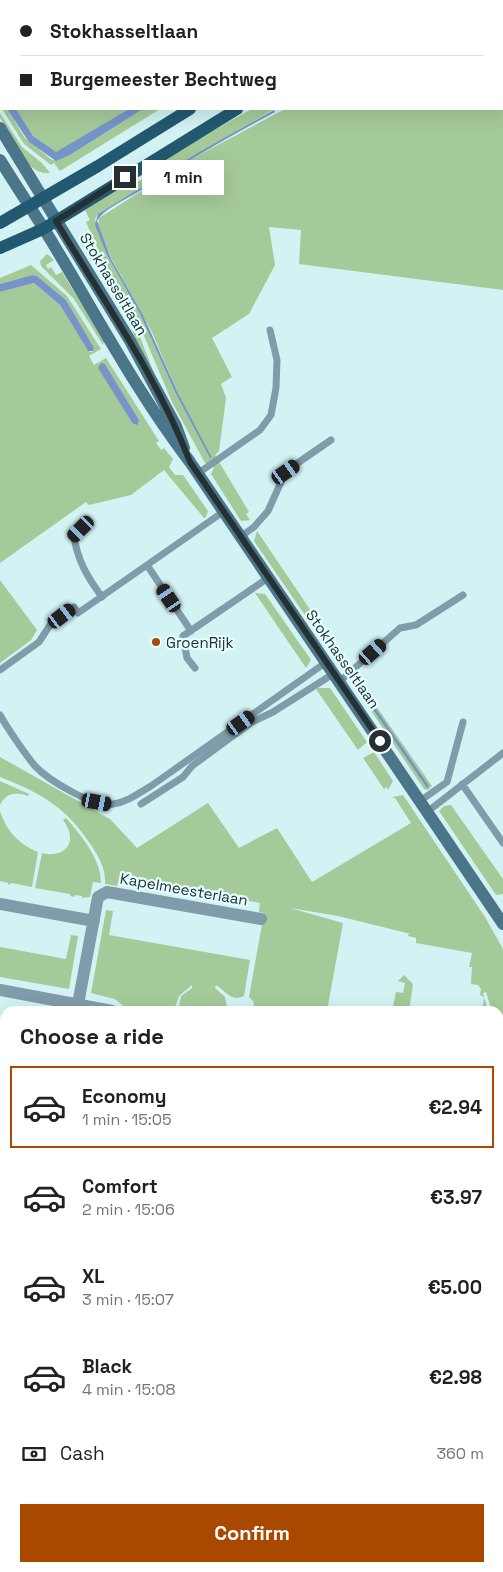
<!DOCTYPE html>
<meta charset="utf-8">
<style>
:root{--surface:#fff;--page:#f6f6f6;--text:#202124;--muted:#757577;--line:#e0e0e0;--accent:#a94900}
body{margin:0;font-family:"Space Grotesk",sans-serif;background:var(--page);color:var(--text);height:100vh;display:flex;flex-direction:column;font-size:19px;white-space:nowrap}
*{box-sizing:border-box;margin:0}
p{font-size:16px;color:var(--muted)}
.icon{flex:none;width:28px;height:28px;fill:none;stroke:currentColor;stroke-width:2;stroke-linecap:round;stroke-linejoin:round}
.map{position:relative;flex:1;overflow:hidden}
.side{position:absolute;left:0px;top:1006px;width:504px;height:566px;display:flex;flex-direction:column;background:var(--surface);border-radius:15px 15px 0 0;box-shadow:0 5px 20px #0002}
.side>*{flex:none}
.banner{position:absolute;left:0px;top:0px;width:504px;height:110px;box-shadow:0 5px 20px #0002;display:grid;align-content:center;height:110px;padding:0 20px;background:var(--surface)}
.end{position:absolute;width:22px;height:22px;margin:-11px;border:6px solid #243031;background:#fff;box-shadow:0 0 0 2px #fff}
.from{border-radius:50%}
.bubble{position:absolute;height:35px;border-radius:0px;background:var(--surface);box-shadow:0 5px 20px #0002;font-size:16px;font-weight:700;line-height:35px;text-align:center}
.car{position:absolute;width:15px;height:30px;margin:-15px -8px;border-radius:6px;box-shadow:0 0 4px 1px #0007;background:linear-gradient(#222 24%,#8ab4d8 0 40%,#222 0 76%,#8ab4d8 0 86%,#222 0)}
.banner b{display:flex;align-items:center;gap:18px;height:48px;font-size:19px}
.banner b+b{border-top:1px solid var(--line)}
.banner i{width:12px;height:12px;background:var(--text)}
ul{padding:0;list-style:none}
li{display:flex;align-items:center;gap:15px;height:82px;margin:0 10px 8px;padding:0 10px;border:2px solid transparent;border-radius:0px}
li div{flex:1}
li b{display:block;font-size:19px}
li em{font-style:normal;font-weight:700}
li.current{border-color:var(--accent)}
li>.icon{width:45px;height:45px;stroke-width:1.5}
h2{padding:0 20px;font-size:22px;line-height:60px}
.pay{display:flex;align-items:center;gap:12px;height:55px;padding:0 20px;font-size:19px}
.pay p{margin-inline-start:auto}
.button{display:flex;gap:10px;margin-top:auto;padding:10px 20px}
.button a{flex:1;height:58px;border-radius:0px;background:var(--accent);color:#fff;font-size:20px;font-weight:700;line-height:58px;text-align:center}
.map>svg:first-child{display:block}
</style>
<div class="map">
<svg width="503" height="1572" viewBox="0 0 503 1572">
<rect width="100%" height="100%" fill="#d2f2f3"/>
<!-- green -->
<path fill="#a5ca9a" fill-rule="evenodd" d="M0,0h123l1,1h-123v84z
M503,14v276l-204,-26 2,-34 -32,-3 6,38 -26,49 -37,24 20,39 -11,7 5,14 -7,53 -4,4 34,57 -3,2 4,6 -9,1 -30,-47 3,-6 -3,-5h-6l-33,-61 -28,-66 -39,-71 -19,-43 4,-2 -5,-10 43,-28 3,1 -1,4h3l1,-3 26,-15 1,-8 78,-45 13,-7h22l-176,105 -3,5 12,36 34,61 34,76 36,66 -34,-67 -26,-61 -40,-72 -13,-33 1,-7 89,-57 97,-52h217z
M2,109h5l18,29 27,22 18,-5 73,-46h17l-100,62 -6,-8 -3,2 -27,-21z
M16,109h113l-73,44 -23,-17z
M0,113l22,34 20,16 8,10c-25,3 -39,-37 -50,-55z
M86,233l21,44 33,60 14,36 -17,-30 -9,-23 -47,-77 -2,-7z
M47,254l7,6 -8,5 2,4 3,-2 5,8 6,-3 42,69 -1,4 -29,-46 -33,-33 -1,-5z
M31,265l36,31 34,53 -12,7 5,9 12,-7 53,83 -3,2 5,7 3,-2 9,11 -4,8 6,8h8l25,36 -2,6 -2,1 -40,-48 -33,25 -42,10 -3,-3 -86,61v-271l34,-9 26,22 28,46 4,1 2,-3 -28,-49 -29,-24 -5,-1 -32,9v-6zM105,364l34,56 -1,5 -5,-1z
M257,531l92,136 -3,3 -4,-1 -88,-128z
M0,580l37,50 -6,10 -31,23z
M255,593l10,1 46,66 -5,8z
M355,676l77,110 -4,4 -4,-1 -71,-105z
M318,688h12l37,54 -9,8 -42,-61z
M374,752l19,29 -5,9 -1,-3 -3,2 -21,-31z
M0,757l110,62 27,29 71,-45 31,45 38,-20 35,54 99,-59 -16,-25 -3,-1 11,-2 82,122 18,32v148l-4,6v-92h-7l-6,-19 -3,1 5,18 -5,-5 1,-9 -4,-2 1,-6 -3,-4 -7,-1 1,-17h-3l3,-14 -56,-10v-5l-8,-2 1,-3h-2l-69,-17 -48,-8 53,15 -16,88h-74l1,-9 -5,-5 15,-84 -5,-1 1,-9 -140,-26 -3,9 -12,-2c1,-15 -6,-27 -14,-39 -25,-38 -50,-52 -91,-68z
M0,781l29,13 -1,2c-11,-5 -23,-3 -28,9z
M451,805l52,74v15l-7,1 -57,-84 5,-5z
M0,811c6,19 18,33 38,41l-6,35 -20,-4 -4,2v-2l-8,-2z
M66,818c15,17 35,41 35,65l-8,-1 -3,15 -8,1v-2l-7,-1 -1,2 -4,-1v-2l-35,-6 7,-35c24,6 37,-12 21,-33z
M106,910l7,1 -4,24 141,25 -6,36c-13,6 -18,-5 -28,-11l-1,3 10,9 3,14h-50l3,-15 11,-8v-3l-13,11 -5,15h-45l-14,-12 -24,-6z
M71,935l7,1 -9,53 -69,-12v-30l66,12z
M404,975l9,9 -4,27h-17l4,-19 7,1 2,-10 -7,-2z
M503,1313v108l-4,16v-74l2,-14 -2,-1z"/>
<!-- water -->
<path fill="#7695c6" d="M7,109h9l17,27 23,16 73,-43h14l-73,46 -14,6 -27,-19z
M274,110l1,2c-47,25 -92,52 -137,80 -13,8 -33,16 -41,29l14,38 32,56 34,76 35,67h-2l-35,-66 -34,-76 -34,-61 -12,-30 3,-11 103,-63z
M32,275l5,1 29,24 28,48 -1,3h-5l-28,-46 -26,-22 -34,9v-8z
M101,363l4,1 34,56 -1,5 -5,-1 -35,-56z
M374,706l55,80 -2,2 -55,-80z"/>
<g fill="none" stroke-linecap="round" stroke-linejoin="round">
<!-- lane -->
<path stroke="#809ba9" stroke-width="7" d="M197,474l63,-44 11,-15 5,-27 1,-28 -7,-30
M88,522l-14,14c3,24 14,42 28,61
M240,537l14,-10 14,-16 18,-40 45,-31
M191,631l-44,-66 76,-53
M195,668l-8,-10 -4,-22 85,-58
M0,670l39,-28 11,-17 24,-18 4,6 69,-48
M339,682l61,-54 16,-3 47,-30
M0,715c8,14 25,39 35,51 13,14 59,42 78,38 14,-2 26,-11 38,-18l174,-123
M462,784l41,59
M420,801l27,-19 16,-60
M141,804l42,-27 9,-11 60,-44 21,-10 60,-38
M427,812l76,-59"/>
<!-- street -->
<path stroke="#809ba9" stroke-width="12" d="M0,904l94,17
M0,990l112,21
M78,1004l20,-107 9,-5 154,27
M499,1121l4,18
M0,1200l5,1
M499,1314l4,-25
M0,1320h5
M0,1512l5,1
M100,1568l25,4
M32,1572l1,-4
M325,1572l1,-4
M440,1572l1,-4"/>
<!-- secondary -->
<path stroke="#4b7589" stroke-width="12" d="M0,128l129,211 47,87 8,22
M0,160c18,29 37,57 55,87 44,73 83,147 135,215l313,462
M499,1522l4,-15
M485,1572l1,-4"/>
<!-- primary -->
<path stroke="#225971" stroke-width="12" d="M409,1l3,-1
M478,1l3,-1
M0,223l98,-57 92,-57
M0,248l43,-19 194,-120"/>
</g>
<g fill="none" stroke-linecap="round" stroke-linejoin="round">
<!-- route -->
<path stroke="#243031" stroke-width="6" d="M125,177l-69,44c47,79 101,155 134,241l190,279"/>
</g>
<!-- markers -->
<circle fill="#a94900" stroke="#e4feff" stroke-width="2" cx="156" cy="642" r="5"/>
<g text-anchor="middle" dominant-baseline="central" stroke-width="4.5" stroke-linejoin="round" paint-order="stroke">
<!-- street labels -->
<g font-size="15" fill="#243031" stroke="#e4feff">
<text transform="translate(114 284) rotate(59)">Stokhasseltlaan</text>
<text transform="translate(343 659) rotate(55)">Stokhasseltlaan</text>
<text transform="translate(184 889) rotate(10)">Kapelmeesterlaan</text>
</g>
<!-- poi labels -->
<g font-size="15" fill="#243031" stroke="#e4feff" text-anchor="start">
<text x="166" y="642">GroenRijk</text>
</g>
</g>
</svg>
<i class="end from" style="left:380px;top:741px"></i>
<i class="end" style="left:125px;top:177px"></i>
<div class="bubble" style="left:142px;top:160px;width:82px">1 min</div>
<i class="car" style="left:286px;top:472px;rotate:55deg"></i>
<i class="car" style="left:81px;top:529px;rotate:225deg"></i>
<i class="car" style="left:169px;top:598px;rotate:326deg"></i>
<i class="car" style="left:62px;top:616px;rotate:53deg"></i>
<i class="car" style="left:373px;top:652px;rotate:49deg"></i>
<i class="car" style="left:241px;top:723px;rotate:55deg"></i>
<i class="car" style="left:97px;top:802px;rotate:101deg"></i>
<div class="banner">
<b><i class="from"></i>Stokhasseltlaan</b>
<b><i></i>Burgemeester Bechtweg</b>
</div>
<section class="side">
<h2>Choose a ride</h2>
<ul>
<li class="current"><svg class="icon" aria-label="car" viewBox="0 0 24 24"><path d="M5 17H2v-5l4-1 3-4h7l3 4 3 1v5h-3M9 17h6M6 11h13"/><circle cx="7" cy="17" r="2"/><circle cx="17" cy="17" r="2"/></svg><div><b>Economy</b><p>1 min · 15:05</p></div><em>€2.94</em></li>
<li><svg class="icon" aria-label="car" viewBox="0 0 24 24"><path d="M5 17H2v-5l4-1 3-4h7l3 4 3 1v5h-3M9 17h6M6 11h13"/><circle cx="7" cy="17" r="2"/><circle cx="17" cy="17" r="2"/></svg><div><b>Comfort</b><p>2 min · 15:06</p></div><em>€3.97</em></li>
<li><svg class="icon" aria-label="car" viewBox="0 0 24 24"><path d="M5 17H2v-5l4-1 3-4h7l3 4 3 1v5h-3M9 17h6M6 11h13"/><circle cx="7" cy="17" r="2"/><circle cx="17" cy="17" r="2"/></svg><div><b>XL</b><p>3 min · 15:07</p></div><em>€5.00</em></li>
<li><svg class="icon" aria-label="car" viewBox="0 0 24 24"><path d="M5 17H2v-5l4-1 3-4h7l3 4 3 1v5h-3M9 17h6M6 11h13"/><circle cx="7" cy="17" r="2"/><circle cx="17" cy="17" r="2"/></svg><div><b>Black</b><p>4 min · 15:08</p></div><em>€2.98</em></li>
</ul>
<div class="pay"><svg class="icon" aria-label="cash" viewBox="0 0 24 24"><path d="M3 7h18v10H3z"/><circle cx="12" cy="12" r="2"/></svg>Cash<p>360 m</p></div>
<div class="button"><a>Confirm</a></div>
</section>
</div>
